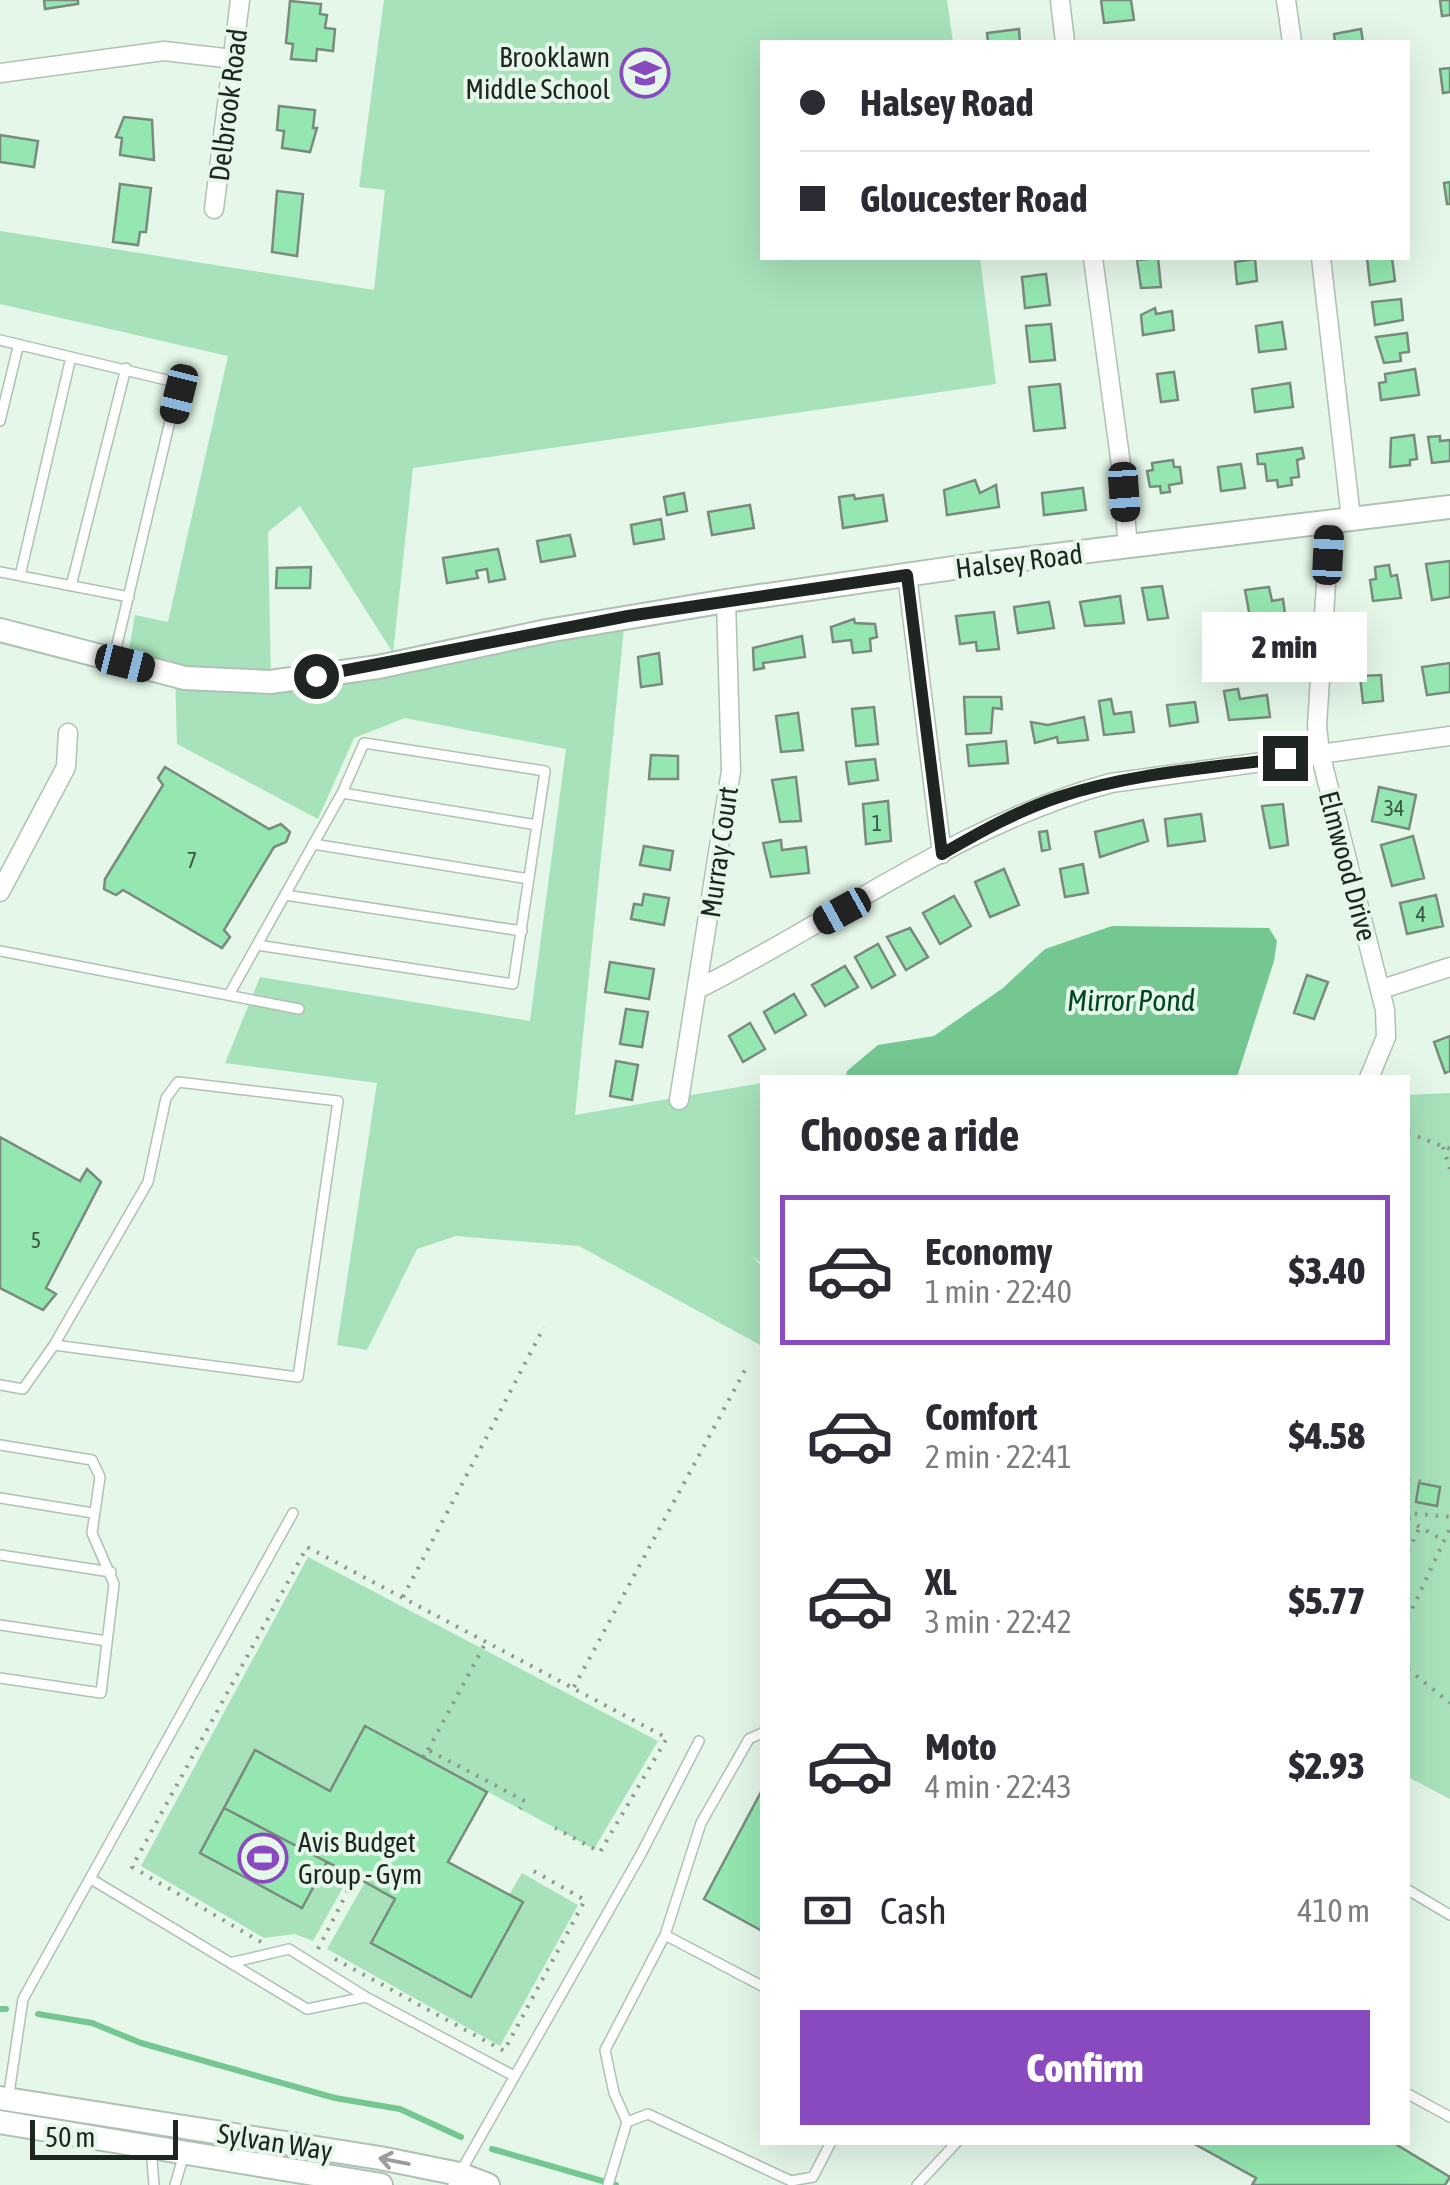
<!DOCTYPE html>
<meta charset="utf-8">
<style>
:root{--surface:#fff;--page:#f2f2f3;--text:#2b2b33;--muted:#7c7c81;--line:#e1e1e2;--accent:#894abf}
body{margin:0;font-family:"Asap Condensed",sans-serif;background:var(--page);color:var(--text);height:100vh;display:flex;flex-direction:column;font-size:38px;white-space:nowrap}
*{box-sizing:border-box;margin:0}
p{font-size:32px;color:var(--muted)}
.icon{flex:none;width:55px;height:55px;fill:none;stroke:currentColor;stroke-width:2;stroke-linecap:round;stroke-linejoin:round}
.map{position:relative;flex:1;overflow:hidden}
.drawer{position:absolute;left:760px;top:1075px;width:650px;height:1070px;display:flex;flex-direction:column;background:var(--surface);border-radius:0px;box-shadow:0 10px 40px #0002}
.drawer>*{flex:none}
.guide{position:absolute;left:760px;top:40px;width:650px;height:220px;border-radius:0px;box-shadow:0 10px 40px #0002;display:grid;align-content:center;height:220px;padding:0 40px;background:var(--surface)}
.scale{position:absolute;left:30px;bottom:25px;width:148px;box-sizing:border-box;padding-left:10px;border:5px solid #1f2621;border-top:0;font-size:28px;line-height:35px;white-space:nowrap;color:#1f2621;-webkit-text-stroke:8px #e4f7e9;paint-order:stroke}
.end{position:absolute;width:45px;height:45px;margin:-22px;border:12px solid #1f2621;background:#fff;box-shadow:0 0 0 5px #fff}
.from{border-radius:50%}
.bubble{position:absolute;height:70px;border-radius:0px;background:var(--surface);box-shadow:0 10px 40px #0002;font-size:32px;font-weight:800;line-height:70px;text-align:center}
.car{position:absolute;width:30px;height:60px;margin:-30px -15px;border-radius:12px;box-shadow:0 0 8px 2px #0007;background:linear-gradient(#222 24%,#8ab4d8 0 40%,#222 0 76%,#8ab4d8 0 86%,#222 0)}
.guide b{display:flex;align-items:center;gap:35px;height:95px;font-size:38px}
.guide b+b{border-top:2px solid var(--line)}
.guide i{width:25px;height:25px;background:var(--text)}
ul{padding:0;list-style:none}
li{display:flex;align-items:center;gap:30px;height:150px;margin:0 20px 15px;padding:0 20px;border:5px solid transparent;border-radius:0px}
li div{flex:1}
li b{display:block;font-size:38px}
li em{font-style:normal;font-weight:800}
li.selected{border-color:var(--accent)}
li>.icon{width:90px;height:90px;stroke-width:1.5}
h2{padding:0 40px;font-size:45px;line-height:120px}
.pay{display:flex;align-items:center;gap:25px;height:110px;padding:0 40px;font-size:38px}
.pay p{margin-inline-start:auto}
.primary-button{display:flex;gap:20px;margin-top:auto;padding:20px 40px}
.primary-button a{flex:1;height:115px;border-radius:0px;background:var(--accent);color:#fff;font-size:40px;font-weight:800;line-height:115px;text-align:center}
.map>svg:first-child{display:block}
</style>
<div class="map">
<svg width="1450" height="2185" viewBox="0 0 1450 2185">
<rect width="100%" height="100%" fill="#e4f7e9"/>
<!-- green -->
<path fill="#a7e2ba" d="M384,0h563l6,42h-191v216h218l16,126 -583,84 -20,185 -93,-147 -32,26 3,150 354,-64 -50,497 187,-32v180l-11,-7 11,10v80l-183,-100 -123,-10 -39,13 -50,101 -30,-5 40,-262 -152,-20 35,-86 270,44 36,-272 -161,-31 -51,20 -36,81 -141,-75 -2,-71 -48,-11 8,-47 33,7 60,-266 -228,-52v-73l374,59 11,-100 -26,-3z
M1450,1093v706l-42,-22v-682z
M308,1557l350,184 -64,108 -228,-123 -36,65 -75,-40 -55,102 101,55 26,-46 23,13 -37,66 -18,-7 -31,4 -123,-72z
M522,1873l56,32 -78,141 -173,-97 38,-67 30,17 127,3 -13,-7z"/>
<!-- water -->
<path fill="#75c792" d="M1112,926l157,2 8,13 -3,20 -37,116h-391l1,-6 31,-26 56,-9 69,-48 42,-39z"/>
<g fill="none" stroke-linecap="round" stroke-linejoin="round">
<!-- stream -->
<path stroke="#75c792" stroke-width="6" d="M0,2009h6
M38,2014l54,9 49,20 194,55 65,11 61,28
M492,2149l124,36"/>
</g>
<!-- building -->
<path fill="#94e7b0" stroke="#7a8b7e" stroke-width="2.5" d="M44,0h34v4l-33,5z
M1101,0h30l3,20 -30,3z
M1440,0h10v15l-8,1z
M290,1l31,3 -1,10 7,1 -2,13 10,1 -2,22 -16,-2 -1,12 -25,-2 2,-15 -7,-1z
M1019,29l1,13h-32l-1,-9z
M1361,29l2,13h-28l-1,-8z
M1450,68v24l-7,1 -3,-24z
M279,106l36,4 -2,18h4l-7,24 -28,-4 2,-17 -7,-1z
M124,117l28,3 2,40 -34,-5 2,-17 -6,-1z
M0,135l38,6 -4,26 -34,-5z
M1450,182v22h-3l-3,-21z
M120,184l31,4 -5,44h-6l-2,13 -25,-3z
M277,191l26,3 -6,62 -25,-4z
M1158,258l3,29 -20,1 -4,-28z
M1367,258h25l3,23 -25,4z
M1255,259l2,22 -20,3 -2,-22z
M1046,274l4,31 -25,3 -3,-31z
M1401,299l2,21 -28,5 -3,-23z
M1155,308l1,6 16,-3 2,19 -31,5 -2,-20z
M1282,322l4,27 -27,3 -3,-26z
M1051,324l4,36 -25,2 -4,-36z
M1407,333l2,19 -9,1 1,8 -17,2 -8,-26z
M1415,369l4,26 -38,5 -2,-17 7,-1 -1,-8z
M1174,372l4,28 -17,2 -4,-28z
M1290,383l3,24 -38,5 -3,-23z
M1060,384l5,44 -31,3 -5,-44z
M1414,435l3,24 -7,1v5l-20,2 1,-29z
M1440,436v5l10,-1v21l-18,2 -4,-26z
M1302,448l2,10 -7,2 2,17 -8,1 1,7 -14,2 -1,-7 -10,1 -2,-17h-7l-1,-10z
M1173,460l1,7h6l2,16 -13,2 1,7 -9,1 -1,-7 -10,1 -3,-16 6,-1 -1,-7z
M1241,464l4,24 -24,3 -3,-24z
M975,480l5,13 16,-8 3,22 -52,8 -3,-25z
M1083,488l3,22 -42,5 -2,-22z
M684,493l3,18 -20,4 -3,-18z
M854,495l1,4 28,-4 4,26 -44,7 -4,-31z
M750,505l4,23 -42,7 -4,-23z
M661,519l3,20 -30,5 -3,-19z
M570,535l5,21 -34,6 -4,-21z
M498,549l7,30 -16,3 -2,-13 -11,2 2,7 -31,5 -4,-25z
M1450,561v36l-18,3 -6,-36z
M1389,565l2,11 6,-1 4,23 -28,3 -3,-21 6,-1 -1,-12z
M311,567l-1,21h-34l1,-20z
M1162,586l6,32 -20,2 -6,-32z
M1269,587l3,14 11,-2 2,15 -34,9 -6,-33z
M1120,596l4,27 -39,3 -5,-24z
M1049,602l5,26 -36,5 -4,-26z
M994,612l5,37 -22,2 -1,-9 -16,2 -4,-28z
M854,619l1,4 20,1 2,13 -7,2 1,12 -18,2 -2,-13 -18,2 -2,-15z
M802,636l3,21 -42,6 1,5 -10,2 -1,-22z
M659,653l3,31 -21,3 -3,-30z
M1450,663v29l-23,3 -5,-28z
M1381,675l2,26 -20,2 -3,-27z
M1238,689l2,10 27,-4 3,22 -41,3 -5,-29z
M964,697h37l1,12 -9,-1 -2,25 -25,1z
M1111,699l3,15 17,-2 3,20 -30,3 -5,-34z
M1195,702l3,20 -28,4 -3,-21z
M874,707l4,37 -22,2 -4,-37z
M798,713l5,37 -22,2 -5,-36z
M1084,717l4,23 -30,3 -1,-6 -22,6 -4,-21 17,3z
M1006,741l2,22 -39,3 -2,-21z
M651,755l27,1v23h-29z
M875,759l3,21 -29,4 -3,-22z
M165,767l104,62 12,-5 9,8 -4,10 -12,5 -50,83 6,7 -8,11 -99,-58 -7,5 -12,-6 1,-10 58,-94 -5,-7z
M796,777l5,44 -21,1 -8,-42z
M1379,787l37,8 -7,34 -37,-8z
M888,801l3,40 -25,3 -3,-40z
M1283,804l5,41 -18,3 -8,-42z
M1201,814l4,27 -37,5 -3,-27z
M1143,820l5,21 -48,16 -5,-25z
M1047,831l3,18 -8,2 -3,-19z
M1413,836l11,42 -32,8 -11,-41z
M781,840l1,10 24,-3 3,26 -38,4 -8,-34z
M644,846l29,5 -3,19 -30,-5z
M1083,864l5,29 -23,4 -5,-28z
M1004,869l15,36 -29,12 -15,-35z
M644,894l25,4 -5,27 -33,-6 3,-15 8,1z
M1436,895l7,31 -36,8 -7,-31z
M954,896l17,30 -31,18 -17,-31z
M910,928l18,29 -22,13 -19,-33z
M878,944l17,31 -23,13 -17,-31z
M610,962l44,7 -5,30 -44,-7z
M845,966l13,21 -33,19 -13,-21z
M1307,975l21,7 -14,37 -20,-6z
M794,994l12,21 -31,18 -11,-21z
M626,1009l22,3 -6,35 -22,-3z
M750,1023l15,26 -22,13 -14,-26z
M1450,1036v35l-5,2 -11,-31z
M616,1061l22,4 -6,35 -22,-4z
M0,1137l80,44 7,-12 14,13 -55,106 10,6 -13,16 -43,-22z
M1419,1483l21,4 -3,19 -21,-4z
M365,1726l122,66 -39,70 75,40 -52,95 -100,-54 24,-44 -30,-17 -38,-20 -25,46 -102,-55 55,-103 75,41z
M762,1790v141l-58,-32z
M224,1808l103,54 -25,46 -102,-55z
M1191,2142h201l58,35 -5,8h-193l4,-7z"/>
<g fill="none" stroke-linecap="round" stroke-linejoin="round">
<!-- service casing -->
<g stroke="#afc1b4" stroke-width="12">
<path id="service" d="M0,340l179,43 -65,274
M0,421l18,-74
M0,572l129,25
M20,576l51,-219
M71,586l55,-218
M342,793l195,32
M313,844l216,35
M285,895l237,36
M0,951l299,58
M230,993l112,-200 22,-50 181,28 -32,213 -256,-39
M0,1385l23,4 31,-44 244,32 40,-276 -160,-19 -12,16 -18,84 -94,163
M0,1445l92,15 8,17 -8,56 22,51 -13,109 -101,-15
M0,1498l93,15
M0,1555l111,17
M0,1625l107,16
M91,1879l216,130 59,-12 148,79
M1408,1890l42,25
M665,1935l97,51
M230,1963l59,-14 77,48
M1408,2094l42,23
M8,2100l15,-101 270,-486
M627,2122l21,-8 143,67 22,-4 18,-35
M151,2148l3,37
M175,2185l9,-31
M453,2185l188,-331 58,-113
M608,2185l19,-63 -13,-29 -9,-43 60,-115 36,-112 48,-84 13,-6
M917,2185l40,-43"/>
</g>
<!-- minor casing -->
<g stroke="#afc1b4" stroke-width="21">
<path id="minor" d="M1060,0l5,42
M1286,0l6,42
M0,73l164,-22 69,8
M214,209l26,-209
M1093,258l28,207 7,83
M1321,258l30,260
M1330,521l-13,205 3,27 65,257 1,27 -17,41
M907,575l35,279
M0,892l66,-125 2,-34
M698,989c137,-69 264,-166 413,-206l339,-47
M1382,989l68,-22
M679,1100l52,-329 -5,-170"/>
</g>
<!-- tertiary casing -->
<g stroke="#afc1b4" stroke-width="26">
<path id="tertiary" d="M0,630l185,48 85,4 108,-15 169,-36 179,-30 248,-36 476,-58
M0,2098l380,60 79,16 29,11
M0,2122l381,63"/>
</g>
<!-- path -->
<path stroke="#8c998f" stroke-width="4" stroke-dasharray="2.5 8" stroke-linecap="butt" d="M1408,1133l42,16
M1443,1147l7,22
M1408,1480l21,3
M1408,1519l3,-6 39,4
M1408,1520l33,19
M1408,1551l12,-24
M403,1597l141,-270
M1408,1618l42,-90
M1408,1669l42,34
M574,1687l171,-317
M428,1750l58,-108
M423,1757l5,-7 97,51 -5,8
M261,1942l-129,-75 175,-320 360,191 -67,114 -45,-24
M318,1949l37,-72
M335,1959l169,92 81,-151 -55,-31"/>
<!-- service -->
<use href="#service" stroke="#fff" stroke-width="9"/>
<!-- minor -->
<use href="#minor" stroke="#fff" stroke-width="18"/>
<!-- tertiary -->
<use href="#tertiary" stroke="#fff" stroke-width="22"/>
</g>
<!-- one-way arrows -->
<defs><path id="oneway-shaft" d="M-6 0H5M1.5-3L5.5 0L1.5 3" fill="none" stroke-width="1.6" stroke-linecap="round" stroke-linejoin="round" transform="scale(2.5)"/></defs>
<use stroke="#9a9d9b" href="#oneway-shaft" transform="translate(394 2161) rotate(-169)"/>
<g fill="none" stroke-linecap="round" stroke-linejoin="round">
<!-- route -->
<path stroke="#1f2621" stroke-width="12" d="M316,676l312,-60 279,-41 35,279c38,-22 75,-43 117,-57 72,-24 151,-29 226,-39"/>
</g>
<!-- icons -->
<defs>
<g id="school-ring" transform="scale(2.5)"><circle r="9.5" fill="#e4f7e9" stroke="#894abf" stroke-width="1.5"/><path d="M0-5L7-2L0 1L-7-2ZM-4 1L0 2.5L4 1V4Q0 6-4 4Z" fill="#894abf"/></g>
<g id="stadium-ring" transform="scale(2.5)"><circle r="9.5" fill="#e4f7e9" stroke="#894abf" stroke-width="1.5"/><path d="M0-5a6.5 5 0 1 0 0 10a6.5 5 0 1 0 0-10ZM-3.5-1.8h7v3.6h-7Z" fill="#894abf"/></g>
</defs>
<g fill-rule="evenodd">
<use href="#school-ring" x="645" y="73"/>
<use href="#stadium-ring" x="263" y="1858"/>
</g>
<g text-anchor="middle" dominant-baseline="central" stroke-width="8" stroke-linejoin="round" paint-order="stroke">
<!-- number labels -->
<g font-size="22" fill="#3c5645">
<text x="1394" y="808">34</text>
<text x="877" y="823">1</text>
<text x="192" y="860">7</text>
<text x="1421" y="914">4</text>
<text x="36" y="1240">5</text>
</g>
<!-- poi labels -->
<g font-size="28" fill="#1f2621" stroke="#e4f7e9" text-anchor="end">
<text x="610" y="57">Brooklawn<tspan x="610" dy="32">Middle School</tspan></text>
<text x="298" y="1842" text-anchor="start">Avis Budget<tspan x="298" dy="32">Group - Gym</tspan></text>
</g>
<!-- street labels -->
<g font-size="28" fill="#1f2621" stroke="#e4f7e9">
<text transform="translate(228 105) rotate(-83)">Delbrook Road</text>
<text transform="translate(1019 561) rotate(-7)">Halsey Road</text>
<text transform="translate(719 852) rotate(-82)">Murray Court</text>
<text transform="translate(1348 866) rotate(75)">Elmwood Drive</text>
<text transform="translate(275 2142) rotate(9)">Sylvan Way</text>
</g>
<!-- water labels -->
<g font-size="30" font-style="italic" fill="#014523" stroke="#e4f7e9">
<text x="1131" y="1000">Mirror Pond</text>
</g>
</g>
</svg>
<div class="scale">50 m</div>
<i class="end from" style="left:316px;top:676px"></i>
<i class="end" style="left:1285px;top:758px"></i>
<div class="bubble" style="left:1202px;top:612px;width:165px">2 min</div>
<i class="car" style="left:179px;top:394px;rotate:194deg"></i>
<i class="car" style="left:1124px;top:492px;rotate:176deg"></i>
<i class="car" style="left:1328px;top:555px;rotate:3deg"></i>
<i class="car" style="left:125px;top:663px;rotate:104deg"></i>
<i class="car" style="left:842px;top:911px;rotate:241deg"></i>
<div class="guide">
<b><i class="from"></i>Halsey Road</b>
<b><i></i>Gloucester Road</b>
</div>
<section class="drawer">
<h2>Choose a ride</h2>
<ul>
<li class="selected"><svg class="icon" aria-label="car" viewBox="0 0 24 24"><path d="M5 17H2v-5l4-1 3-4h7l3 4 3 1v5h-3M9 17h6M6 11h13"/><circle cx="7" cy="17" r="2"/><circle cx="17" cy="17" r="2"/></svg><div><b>Economy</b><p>1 min · 22:40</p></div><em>$3.40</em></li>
<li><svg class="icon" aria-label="car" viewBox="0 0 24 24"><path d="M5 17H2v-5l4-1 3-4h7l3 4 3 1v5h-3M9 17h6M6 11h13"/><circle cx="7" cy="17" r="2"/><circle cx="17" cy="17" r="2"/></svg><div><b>Comfort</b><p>2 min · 22:41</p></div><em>$4.58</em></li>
<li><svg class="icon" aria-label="car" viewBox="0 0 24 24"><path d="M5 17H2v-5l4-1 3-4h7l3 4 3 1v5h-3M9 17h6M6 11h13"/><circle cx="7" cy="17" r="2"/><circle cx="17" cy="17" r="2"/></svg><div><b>XL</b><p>3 min · 22:42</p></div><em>$5.77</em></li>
<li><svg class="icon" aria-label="car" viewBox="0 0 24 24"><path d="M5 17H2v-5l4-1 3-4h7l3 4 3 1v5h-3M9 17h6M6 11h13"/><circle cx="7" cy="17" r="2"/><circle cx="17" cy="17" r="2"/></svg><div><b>Moto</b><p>4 min · 22:43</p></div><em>$2.93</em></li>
</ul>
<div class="pay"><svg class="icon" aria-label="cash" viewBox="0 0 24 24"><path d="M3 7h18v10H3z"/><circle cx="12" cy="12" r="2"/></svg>Cash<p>410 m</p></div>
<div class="primary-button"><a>Confirm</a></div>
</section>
</div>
